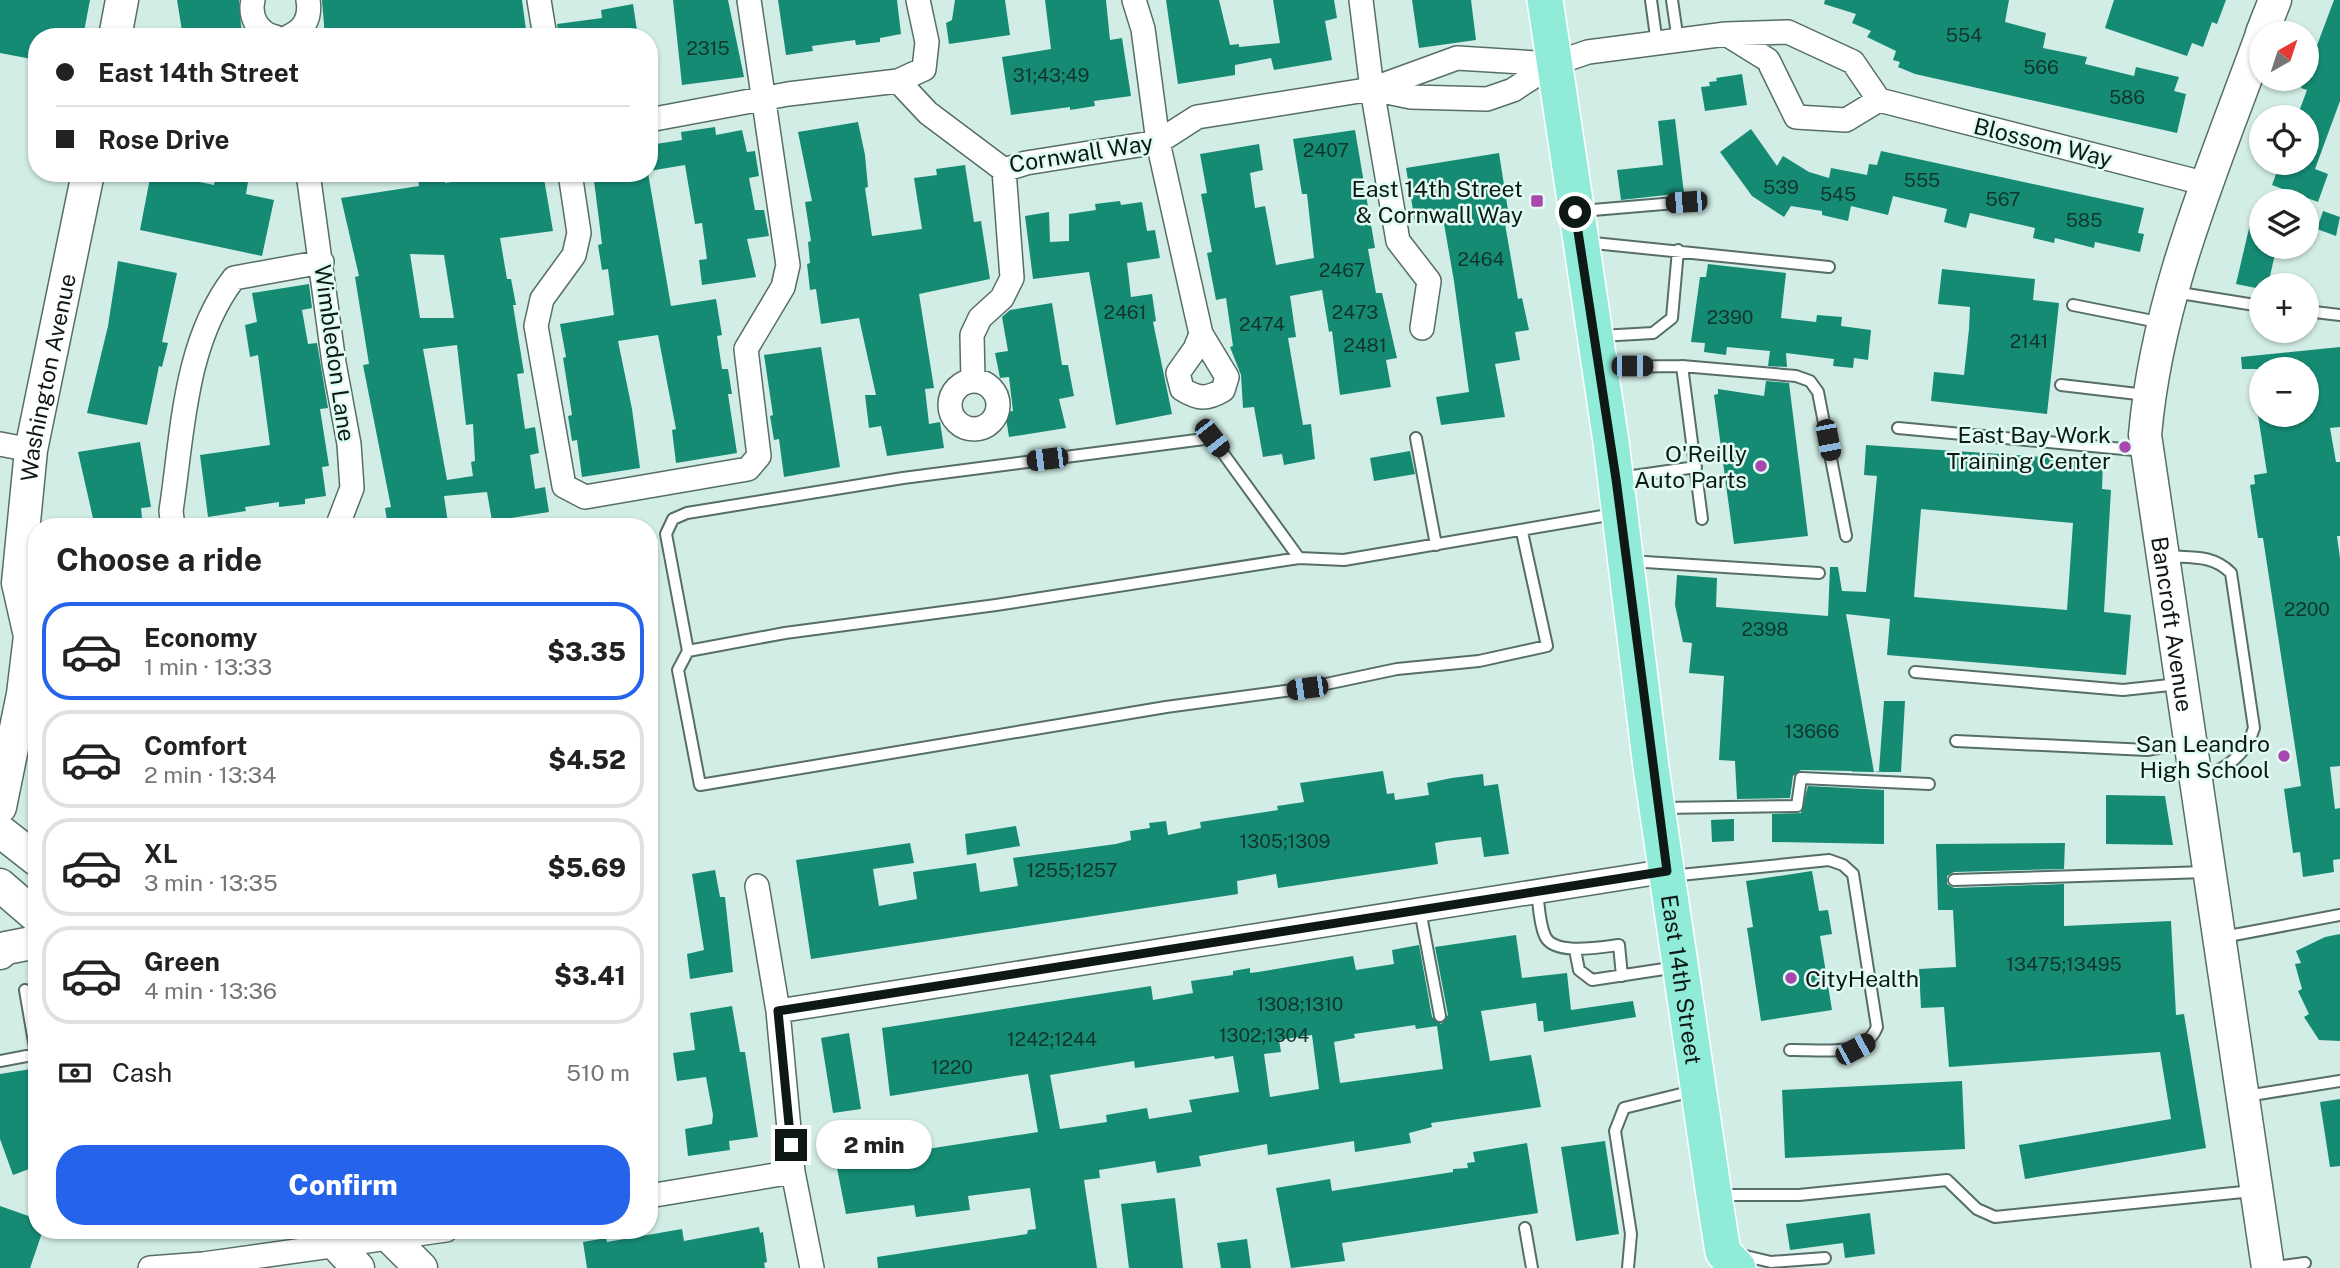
<!DOCTYPE html>
<meta charset="utf-8">
<style>
:root{--surface:#fff;--page:#f2f2f2;--text:#222;--muted:#767676;--line:#e0e0e0;--accent:#2563eb}
body{margin:0;font-family:"Public Sans",sans-serif;background:var(--page);color:var(--text);height:100vh;display:flex;flex-direction:column;font-size:26px;white-space:nowrap}
*{box-sizing:border-box;margin:0}
p{font-size:23px;color:var(--muted)}
.icon{flex:none;width:38px;height:38px;fill:none;stroke:currentColor;stroke-width:2;stroke-linecap:round;stroke-linejoin:round}
.map{position:relative;flex:1;overflow:hidden}
.sheet{position:absolute;left:28px;top:518px;width:630px;height:721px;display:flex;flex-direction:column;background:var(--surface);border-radius:28px;box-shadow:0 2px 5px #0004}
.sheet>*{flex:none}
.top-card{position:absolute;left:28px;top:28px;width:630px;height:154px;border-radius:28px;box-shadow:0 2px 5px #0004;display:grid;align-content:center;height:154px;padding:0 28px;background:var(--surface)}
.needle{width:46px;rotate:39deg}
.tools{position:absolute;left:2249px;top:21px;display:grid;gap:14px}
.tools a{display:grid;place-items:center;width:70px;height:70px;border-radius:50%;background:var(--surface);box-shadow:0 2px 5px #0004;font-size:35px}
.end{position:absolute;width:32px;height:32px;margin:-16px;border:9px solid #0e1815;background:#fff;box-shadow:0 0 0 4px #fff}
.from{border-radius:50%}
.bubble{position:absolute;height:49px;border-radius:24px;background:var(--surface);box-shadow:0 2px 5px #0004;font-size:23px;font-weight:800;line-height:49px;text-align:center}
.car{position:absolute;width:21px;height:42px;margin:-21px -10px;border-radius:9px;box-shadow:0 0 5px 2px #0007;background:linear-gradient(#222 24%,#8ab4d8 0 40%,#222 0 76%,#8ab4d8 0 86%,#222 0)}
.top-card b{display:flex;align-items:center;gap:24px;height:66px;font-size:26px}
.top-card b+b{border-top:2px solid var(--line)}
.top-card i{width:18px;height:18px;background:var(--text)}
ul{padding:0;list-style:none}
li{display:flex;align-items:center;gap:21px;height:98px;margin:0 14px 10px;padding:0 14px;border:4px solid var(--line);border-radius:28px}
li div{flex:1}
li b{display:block;font-size:26px}
li em{font-style:normal;font-weight:800}
li.active{border-color:var(--accent)}
li>.icon{width:63px;height:63px;stroke-width:1.5}
h2{padding:0 28px;font-size:32px;line-height:84px}
.pay{display:flex;align-items:center;gap:18px;height:77px;padding:0 28px;font-size:26px}
.pay p{margin-inline-start:auto}
.primary-button{display:flex;gap:14px;margin-top:auto;padding:14px 28px}
.primary-button a{flex:1;height:80px;border-radius:28px;background:var(--accent);color:#fff;font-size:28px;font-weight:800;line-height:80px;text-align:center}
.map>svg:first-child{display:block}
</style>
<div class="map">
<svg width="2340" height="1268" viewBox="0 0 2340 1268">
<rect width="100%" height="100%" fill="#d2ede5"/>
<!-- building -->
<path fill="#158b74" fill-rule="evenodd" d="M0,0h90l-7,37h-46v23l-37,-7z
M177,0h62l3,37h-59z
M322,0h200l5,37h-127l-1,-3 -47,3 -1,-4 -26,4z
M673,0h55l16,77 -62,8z
M778,0h119l4,34 -21,4v4l-24,3 -1,-5 -43,6 1,5 -27,4z
M955,0h50l5,35 -61,9 -3,-21 6,-3z
M1045,0h61l4,40 12,-2 9,58 -37,5 1,5 -25,4v-3l-59,8 -9,-58 49,-8z
M1166,0h53l11,45 9,-1v3l41,-4 -7,-43h61l3,18 -12,3 7,39 -58,10 -3,-12 -36,7v10l-57,9z
M1412,0h59l5,40 -57,8z
M1825,0h184l-4,22 41,11 -3,15 44,9 -2,7 49,12 2,-9 43,10 -5,14 12,3 -9,39 -262,-59 -17,-7 2,-5 -7,-2 3,-9 -29,-14 4,-6 -19,-8 4,-9 -32,-10z
M2114,0h112l-9,24 -5,-2 -9,25 -11,-4 -5,13 -82,-28z
M2334,0h6v101l-25,68 13,5 -10,28 -46,-17 8,-22h26v-46h-9l10,-27 -6,-2z
M633,4l5,33h-79l-2,-13 45,-6 -1,-8z
M1742,74l5,31 -42,6 -4,-24 9,-1 -1,-4 8,-1 -1,-3z
M1675,119l9,74 -63,7 -4,-30 46,-5 -5,-44z
M858,122l7,33 3,32 -3,1 7,48 50,-7 -8,-51 23,-3 -1,-6 29,-4 9,57 7,-1 9,58 -71,15 15,94 -9,1 4,35 11,-2 4,26 -57,8 -6,-30 -12,2 -4,-33h11l-17,-77 -38,6 -5,-35 -6,1 -3,-26 3,-1 -2,-21 3,-1 -6,-39 7,-1 -14,-69z
M715,127l1,8 26,-5 5,22 8,-1 4,25 -10,2 6,32h9l5,26 -22,3 9,38 -54,8 -3,-25 8,-1 -5,-36 -7,1 -10,-59 -36,6v-26l33,-5 -1,-8z
M1751,129l26,37 6,-10 26,16 20,6 2,-10 36,7 2,-11 8,1 4,-14 263,57 -6,25 6,1 -4,18 -45,-10 -1,6 -39,-10 -1,5 -21,-5 2,-10 -65,-15 -4,15 -22,-6 3,-13 -54,-13 -5,19 -37,-9 -3,15 -26,-6v-4l-31,-5 -7,11 -32,-21 -32,-44z
M1355,130l20,118 -7,1 8,44h6l15,65 -11,2 5,27 -51,8 -8,-64 -3,1 -7,-42 -32,6 6,41 -8,1 15,87 8,-1 4,35 -31,6 -2,-11 -19,3 -9,-50 -11,1 -2,-33 -11,-28 3,-1 -7,-48 -10,2 -9,-47 5,-1 -11,-58 6,-1 -7,-39 59,-10 4,26 -13,3 5,35 10,-2 11,59 38,-7 -7,-64h-5l-9,-55z
M1499,153l10,64 -5,1 14,81 4,-1 7,32 -14,2 5,28 -25,4 10,53 -64,8 -5,-28 33,-5 -15,-111 -11,-63 -28,4 -9,-54z
M151,173h26l-1,4 38,8 2,-10 32,7 -2,12 28,6 -12,56 -122,-26z
M478,173h25l1,4 39,-4 10,58 -53,7 7,41h4l5,26h-3l11,68 -7,1 8,55 10,-2 4,26 -9,2 5,34 10,-2 4,25 -57,9 -5,-29 -43,4 4,27 -60,4 -3,-19 6,-1 -28,-142 6,-1 -14,-87 4,-1 -18,-78 78,-12 -1,-8 26,-4 1,9 33,-5zM410,254l34,1 10,63h-34zM457,345l9,80 7,-1 2,37 -4,1 2,14 -26,4 -24,-131z
M593,173h55l23,133 45,-7 6,36 -5,1 5,33h6l4,25h-4l9,59 -61,10 -4,-33 4,-1 -18,-94 -40,6 14,68 8,59 -58,9 -5,-37 -5,1 -4,-25 4,-1 -9,-57 3,-1 -6,-33 54,-9 -6,-46 -6,1 -4,-25 4,-1z
M1120,201l1,4 21,-3 5,29 8,-1 5,28 -33,5 4,34 21,-3 4,27 -3,1 19,92 -56,11 -27,-153 -56,7 -8,-63 24,-4 1,30 19,-1v-27l27,-4 -1,-6z
M2254,207h7v44l14,3 -7,31h-7v4l-25,-5z
M2323,211l17,6 -4,19 -19,-7z
M118,261l59,12 -15,69 6,1 -6,24 -3,-1 -12,59 -60,-12 21,-87z
M1708,264l78,9 -5,45 35,4 1,-7 25,2 -1,9 30,4 -3,30 -14,-2 -1,10 -20,-2 1,-7 -48,-6 1,14 -19,-1 2,-15 -43,-4 -1,8 -22,-3 1,-9 -14,-1 9,-65h6z
M1942,269l93,10 -2,21 26,3 -12,111 -116,-13 3,-29 30,3 5,-46 1,-22 -32,-3z
M309,284l3,24 -10,2 6,34 9,-1 11,65 -8,1 9,57 -7,1 4,29 -21,3v5l-26,3v-5l-34,5 1,4 -38,6 -8,-62 70,-10 -12,-90 -8,2 -5,-32 12,-3 -5,-29z
M1052,303l10,62h6l6,31 -15,3 7,29 -57,9 -4,-25 8,-1 -4,-34 -9,1 -5,-25 13,-2 -6,-34 8,-7z
M821,347l19,120 -56,10 -5,-38 -5,1 -4,-24 3,-1 -9,-60z
M2340,347v80l-10,1 6,34h4v74h-3l3,22v208l-10,1 5,42 5,-1v51l-7,1 1,12 -31,5 -3,-25 -7,1 -9,-64 17,-3 -38,-248h-5l-8,-53 5,-1 -1,-9 13,-2 -9,-58h48v-46h-64l-1,-12z
M1766,381l23,2 19,153 -74,8 -20,-149 4,-1v-5l46,7z
M140,442l11,65 -10,1 2,19h-48l-17,-75z
M1866,445l237,16 -1,28 9,1 -7,122 27,3 -5,60 -239,-20 3,-36 -44,-5 28,158 8,-1h-3l5,-70h21l-4,71 -100,-2 -8,6 -3,22 -53,1 -2,-38 -16,-1 5,-84 -35,-3 3,-30 -9,-1 -8,-37 2,-30 40,3 -1,29 112,9 2,-49h8l4,24 24,1 11,-116 -13,-1zM1921,509l152,14 -6,87 -153,-13z
M1410,451l5,23 -41,7 -4,-23z
M1383,771l4,23 7,-1 1,7 34,-5 -2,-12 25,-5 31,-4 1,12 14,-2 11,70 -25,3 -3,-20 -36,4 -10,2 3,21 -160,24 -2,-14 -39,7 1,13 -427,65 -15,-99 114,-17 4,20 -41,6 6,37 38,-7 -4,-27 63,-9 4,29 38,-6 -5,-28 103,-14 15,-4 -1,-9 20,-3 -1,-5 17,-2 2,14 33,-7 -1,-6 78,-12 -1,-4 27,-4 -4,-19z
M1808,786l76,4v54l-112,-2v-28l29,-1z
M2106,795l59,1 8,49 -67,-1z
M1734,819v22l-22,1 -1,-22z
M1016,826l4,20 -53,9 -2,-21z
M2065,843l-1,26 -110,3 -7,4v8l7,4 110,-4v42l107,-5 5,94 8,-1 22,134 -181,31 -6,-34 152,-26 -11,-67 -211,15 -5,-60 -23,1 -2,-39 37,-2 -3,-57h-15l-2,-66z
M715,870l5,27h5l8,75 -43,7 -3,-25 17,-4 -12,-76z
M1812,871l7,40 9,-1 4,24 -12,2 12,74 -71,11 -14,-93 6,-1 -7,-46z
M2340,934v107l-21,-1 -15,-23 5,-3 -11,-23 4,-2 -7,-25 6,-1 -5,-12 29,-14z
M1516,935l6,43 45,-5 4,37 62,-9 3,16 -92,15 -1,-11h-5l-2,-18 -55,8 9,50 41,-6 10,52 -110,16 1,4 -23,6 2,10 -56,9 -1,-11 -86,14 -1,-11 -68,12 2,10 -44,7 -2,-12 -56,9 1,8 -16,2 13,88h-219l-1,-11 150,-23 1,-4 8,-1 -6,-41 -62,8 2,14 -54,7 -2,-12 -68,9 -10,-51 202,-31 -10,-58 -138,22 -8,-68 269,-42 2,14 40,-7 -2,-12 42,-6v-4l17,-3v5l8,-1 95,-16 3,14 38,-6 -2,-14 27,-5 13,72 9,7 7,-9 -13,-68zM1415,1025l1,4 21,-3 6,43 -103,14 -6,-41 21,-4 -1,-4zM1312,1035l7,54 -49,8 -6,-43 17,-2 -2,-12zM1214,1056l1,3 18,-3 6,36 -50,8 3,12 -43,7 -2,-11 -41,7 1,7 -47,7 -10,-54 84,-14 1,7z
M732,1006l8,46h5l13,85 -29,4 1,9 -42,6 -3,-27 27,-5 1,-9 -7,-38 -29,4 -4,-28 22,-3 -5,-37z
M849,1033l12,76 -28,4 -12,-75z
M37,1068v98l-24,9 -13,-36v-65z
M1962,1081l3,68 -180,9 -3,-68z
M2340,1099v67l-10,1 -10,-65z
M1605,1141l14,93 -43,7 -15,-94z
M1527,1143l11,70 -196,30 3,18 -54,7 -15,-80 54,-9 2,12 121,-19v-3l15,-1 -1,-5 8,-1 -2,-10z
M1175,1198l8,70h-54l-8,-64z
M0,1206l37,13v11h6l-13,38h-30z
M1870,1213l5,41 -30,4 -2,-15 -53,7 -4,-26z
M759,1227l1,6 3,-1 4,30 -3,1 1,5h-178l-4,-26 23,-4 1,4 75,-13 2,12z
M1247,1239l4,29h-30l-4,-25z"/>
<g fill="none" stroke-linecap="round" stroke-linejoin="round">
<!-- lane casing -->
<g stroke="#566e67" stroke-width="14">
<path id="lane" d="M1651,0l6,44
M1672,0l6,41
M1581,211l106,-9
M1584,242l245,25
M2174,292l87,14
M2073,305l90,18
M2306,311l34,4
M1600,336l53,-3 19,-15 6,-68
M1682,366l20,153
M1603,367l79,-1 114,10 14,5 8,11 28,144
M2061,385l85,10
M1898,428l247,23
M1416,438l20,107
M1619,478l77,-11
M1522,532l25,114 -68,15 -82,8 -90,19 -141,19 -466,78 -22,-115 10,-19 97,-18 211,-28 303,-47 45,2 270,-46
M2165,556c26,2 47,-2 66,17l23,155c-8,27 -28,42 -55,50
M1629,561l190,12
M688,651l-22,-117 7,-15 14,-6 216,-35 309,-40 87,120
M1915,672l208,18 56,-6
M1956,741l191,9 39,-7
M1660,808l137,-2 4,-28 128,6
M1670,876l159,-16 14,5 10,9 24,153c-13,32 -58,22 -87,23
M1954,880l252,-8
M1537,891c2,14 2,32 8,45 9,20 56,11 74,9l3,31
M1420,910l20,106
M2223,937l117,-22
M1575,950l4,20 13,10 85,-13
M25,990l11,64
M0,1061l37,-7
M2246,1096l94,-15
M1717,1195h82l148,-15 30,29 18,8 258,-26
M1525,1228l7,40
M1737,1254l34,8 54,-4
M1628,1268l3,-34 -16,-103 9,-23 69,-17
M2269,1268l36,-5"/>
</g>
<!-- street casing -->
<g stroke="#566e67" stroke-width="26">
<path id="street" d="M253,0c-4,17 5,33 22,37
M539,0l6,37
M1134,0l9,29 15,113 43,192 26,43 -4,13c-17,10 -25,9 -41,-1l-4,-16 17,-24 6,-15
M1361,0l11,89 26,152 31,40 -7,47
M1726,34l42,26 28,57 50,3 33,-20 328,84
M288,37c16,-7 23,-19 20,-37
M898,81l30,32 76,57 22,-7 132,-21 39,-25 175,-28 85,-31 96,6
M1372,89l39,8 76,2 26,-9 40,-26 35,-12 138,-18 62,-2 65,30 26,38
M649,120l139,-26 110,-13 26,-12 3,-27 -9,-42
M308,173l26,190 15,81 3,44 -15,39
M570,173l9,60 -5,22 -32,44 -6,27 28,160 21,11 163,-28 11,-13 -13,-107 37,-62 5,-22 -39,-265
M950 405a24 24 0 1 1 48 0a24 24 0 1 1-48 0Z
M973,381l-1,-46 8,-17 22,-20 10,-20 -8,-108
M0,444l31,6
M173,527l-2,-16c12,-79 13,-168 63,-233l88,-16
M757,886l21,125 15,161 19,96
M778,1011l889,-140
M649,1196l144,-24
M150,1268l53,-4 243,-34"/>
</g>
<!-- secondary casing -->
<g stroke="#566e67" stroke-width="35">
<g id="secondary">
<path d="M2262,33l13,-33"/>
<path d="M115,37l7,-37"/>
<path id="s1" d="M2261,37c-47,129 -104,259 -116,398l123,833"/>
<path id="s2" d="M0,807l23,-113 7,-58 -12,-53 13,-133 57,-277"/>
<path d="M0,831l37,29"/>
<path d="M0,885l37,32"/>
<path d="M0,953l6,-5 31,-6"/>
<path d="M323,1230l35,38"/>
<path d="M383,1230l38,38"/>
</g>
</g>
<!-- primary casing -->
<g stroke="#fff" stroke-width="38">
<g id="primary">
<path id="s3" d="M1545,0l66,442 40,325 63,428 9,57 15,16"/>
</g>
</g>
<!-- lane -->
<use href="#lane" stroke="#fff" stroke-width="10"/>
<!-- street -->
<use href="#street" stroke="#fff" stroke-width="23"/>
<!-- secondary -->
<use href="#secondary" stroke="#fff" stroke-width="32"/>
<!-- primary -->
<use href="#primary" stroke="#90ecd9" stroke-width="35"/>
</g>
<g fill="none" stroke-linecap="round" stroke-linejoin="round">
<!-- route -->
<path stroke="#0e1815" stroke-width="9" d="M791,1145l-13,-134 889,-140 -51,-392 -41,-267"/>
</g>
<!-- markers -->
<g fill="#a847ae" stroke="#dffbf2" stroke-width="2.5">
<rect x="1530" y="194" width="14" height="14" rx="3.5"/>
<circle cx="2125" cy="447" r="7"/>
<circle cx="1761" cy="466" r="7"/>
<circle cx="2284" cy="756" r="7"/>
<circle cx="1791" cy="978" r="7"/>
</g>
<g text-anchor="middle" dominant-baseline="central" stroke-width="5" stroke-linejoin="round" paint-order="stroke">
<!-- number labels -->
<g font-size="19" fill="#10352d">
<text x="1964" y="35">554</text>
<text x="708" y="48">2315</text>
<text x="2041" y="67">566</text>
<text x="1051" y="75">31;43;49</text>
<text x="2127" y="97">586</text>
<text x="1326" y="150">2407</text>
<text x="1922" y="180">555</text>
<text x="1781" y="187">539</text>
<text x="1838" y="194">545</text>
<text x="2003" y="199">567</text>
<text x="2084" y="220">585</text>
<text x="1481" y="259">2464</text>
<text x="1342" y="270">2467</text>
<text x="1125" y="312">2461</text>
<text x="1355" y="312">2473</text>
<text x="1730" y="317">2390</text>
<text x="1262" y="324">2474</text>
<text x="2029" y="341">2141</text>
<text x="1365" y="345">2481</text>
<text x="2307" y="609">2200</text>
<text x="1765" y="629">2398</text>
<text x="1812" y="731">13666</text>
<text x="1285" y="841">1305;1309</text>
<text x="1072" y="870">1255;1257</text>
<text x="2064" y="964">13475;13495</text>
<text x="1300" y="1004">1308;1310</text>
<text x="1264" y="1035">1302;1304</text>
<text x="1052" y="1039">1242;1244</text>
<text x="952" y="1067">1220</text>
</g>
<!-- street labels -->
<g font-size="23" fill="#0e1815" stroke="#dffbf2">
<text transform="translate(2043 142) rotate(14)">Blossom Way</text>
<text transform="translate(1081 153) rotate(-9)">Cornwall Way</text>
<text transform="translate(335 353) rotate(82)">Wimbledon Lane</text>
<text stroke="none"><textPath href="#s2" startOffset="436">Washington Avenue</textPath></text>
<text stroke="none"><textPath href="#s1" startOffset="607">Bancroft Avenue</textPath></text>
<text stroke="none"><textPath href="#s3" startOffset="989">East 14th Street</textPath></text>
</g>
<!-- poi labels -->
<g font-size="23" fill="#0e1815" stroke="#dffbf2" text-anchor="end">
<text x="1523" y="188">East 14th Street<tspan x="1523" dy="26">&amp; Cornwall Way</tspan></text>
<text x="2111" y="434">East Bay Work<tspan x="2111" dy="26">Training Center</tspan></text>
<text x="1747" y="453">O'Reilly<tspan x="1747" dy="26">Auto Parts</tspan></text>
<text x="2270" y="743">San Leandro<tspan x="2270" dy="26">High School</tspan></text>
<text x="1805" y="978" text-anchor="start">CityHealth</text>
</g>
</g>
</svg>
<div class="tools">
<a><svg class="needle" viewBox="-14 -14 28 28"><path d="M0-13l5 13h-10z" fill="#e53935"/><path d="M0 13l5-13h-10z" fill="#767676"/></svg></a>
<a><svg class="icon" aria-label="locate" viewBox="0 0 24 24"><circle cx="12" cy="12" r="6"/><path d="M12 2v4M12 18v4M2 12h4M18 12h4"/></svg></a>
<a><svg class="icon" aria-label="layers" viewBox="0 0 24 24"><path d="M12 4l9 5-9 5-9-5zM3 14l9 5 9-5"/></svg></a>
<a>+</a>
<a>−</a>
</div>
<i class="end from" style="left:1575px;top:212px"></i>
<i class="end" style="left:791px;top:1145px"></i>
<div class="bubble" style="left:816px;top:1120px;width:116px">2 min</div>
<i class="car" style="left:1686px;top:202px;rotate:266deg"></i>
<i class="car" style="left:1632px;top:366px;rotate:90deg"></i>
<i class="car" style="left:1212px;top:438px;rotate:142deg"></i>
<i class="car" style="left:1828px;top:440px;rotate:169deg"></i>
<i class="car" style="left:1047px;top:459px;rotate:263deg"></i>
<i class="car" style="left:1307px;top:688px;rotate:262deg"></i>
<i class="car" style="left:1855px;top:1049px;rotate:62deg"></i>
<div class="top-card">
<b><i class="from"></i>East 14th Street</b>
<b><i></i>Rose Drive</b>
</div>
<section class="sheet">
<h2>Choose a ride</h2>
<ul>
<li class="active"><svg class="icon" aria-label="car" viewBox="0 0 24 24"><path d="M5 17H2v-5l4-1 3-4h7l3 4 3 1v5h-3M9 17h6M6 11h13"/><circle cx="7" cy="17" r="2"/><circle cx="17" cy="17" r="2"/></svg><div><b>Economy</b><p>1 min · 13:33</p></div><em>$3.35</em></li>
<li><svg class="icon" aria-label="car" viewBox="0 0 24 24"><path d="M5 17H2v-5l4-1 3-4h7l3 4 3 1v5h-3M9 17h6M6 11h13"/><circle cx="7" cy="17" r="2"/><circle cx="17" cy="17" r="2"/></svg><div><b>Comfort</b><p>2 min · 13:34</p></div><em>$4.52</em></li>
<li><svg class="icon" aria-label="car" viewBox="0 0 24 24"><path d="M5 17H2v-5l4-1 3-4h7l3 4 3 1v5h-3M9 17h6M6 11h13"/><circle cx="7" cy="17" r="2"/><circle cx="17" cy="17" r="2"/></svg><div><b>XL</b><p>3 min · 13:35</p></div><em>$5.69</em></li>
<li><svg class="icon" aria-label="car" viewBox="0 0 24 24"><path d="M5 17H2v-5l4-1 3-4h7l3 4 3 1v5h-3M9 17h6M6 11h13"/><circle cx="7" cy="17" r="2"/><circle cx="17" cy="17" r="2"/></svg><div><b>Green</b><p>4 min · 13:36</p></div><em>$3.41</em></li>
</ul>
<div class="pay"><svg class="icon" aria-label="cash" viewBox="0 0 24 24"><path d="M3 7h18v10H3z"/><circle cx="12" cy="12" r="2"/></svg>Cash<p>510 m</p></div>
<div class="primary-button"><a>Confirm</a></div>
</section>
</div>
